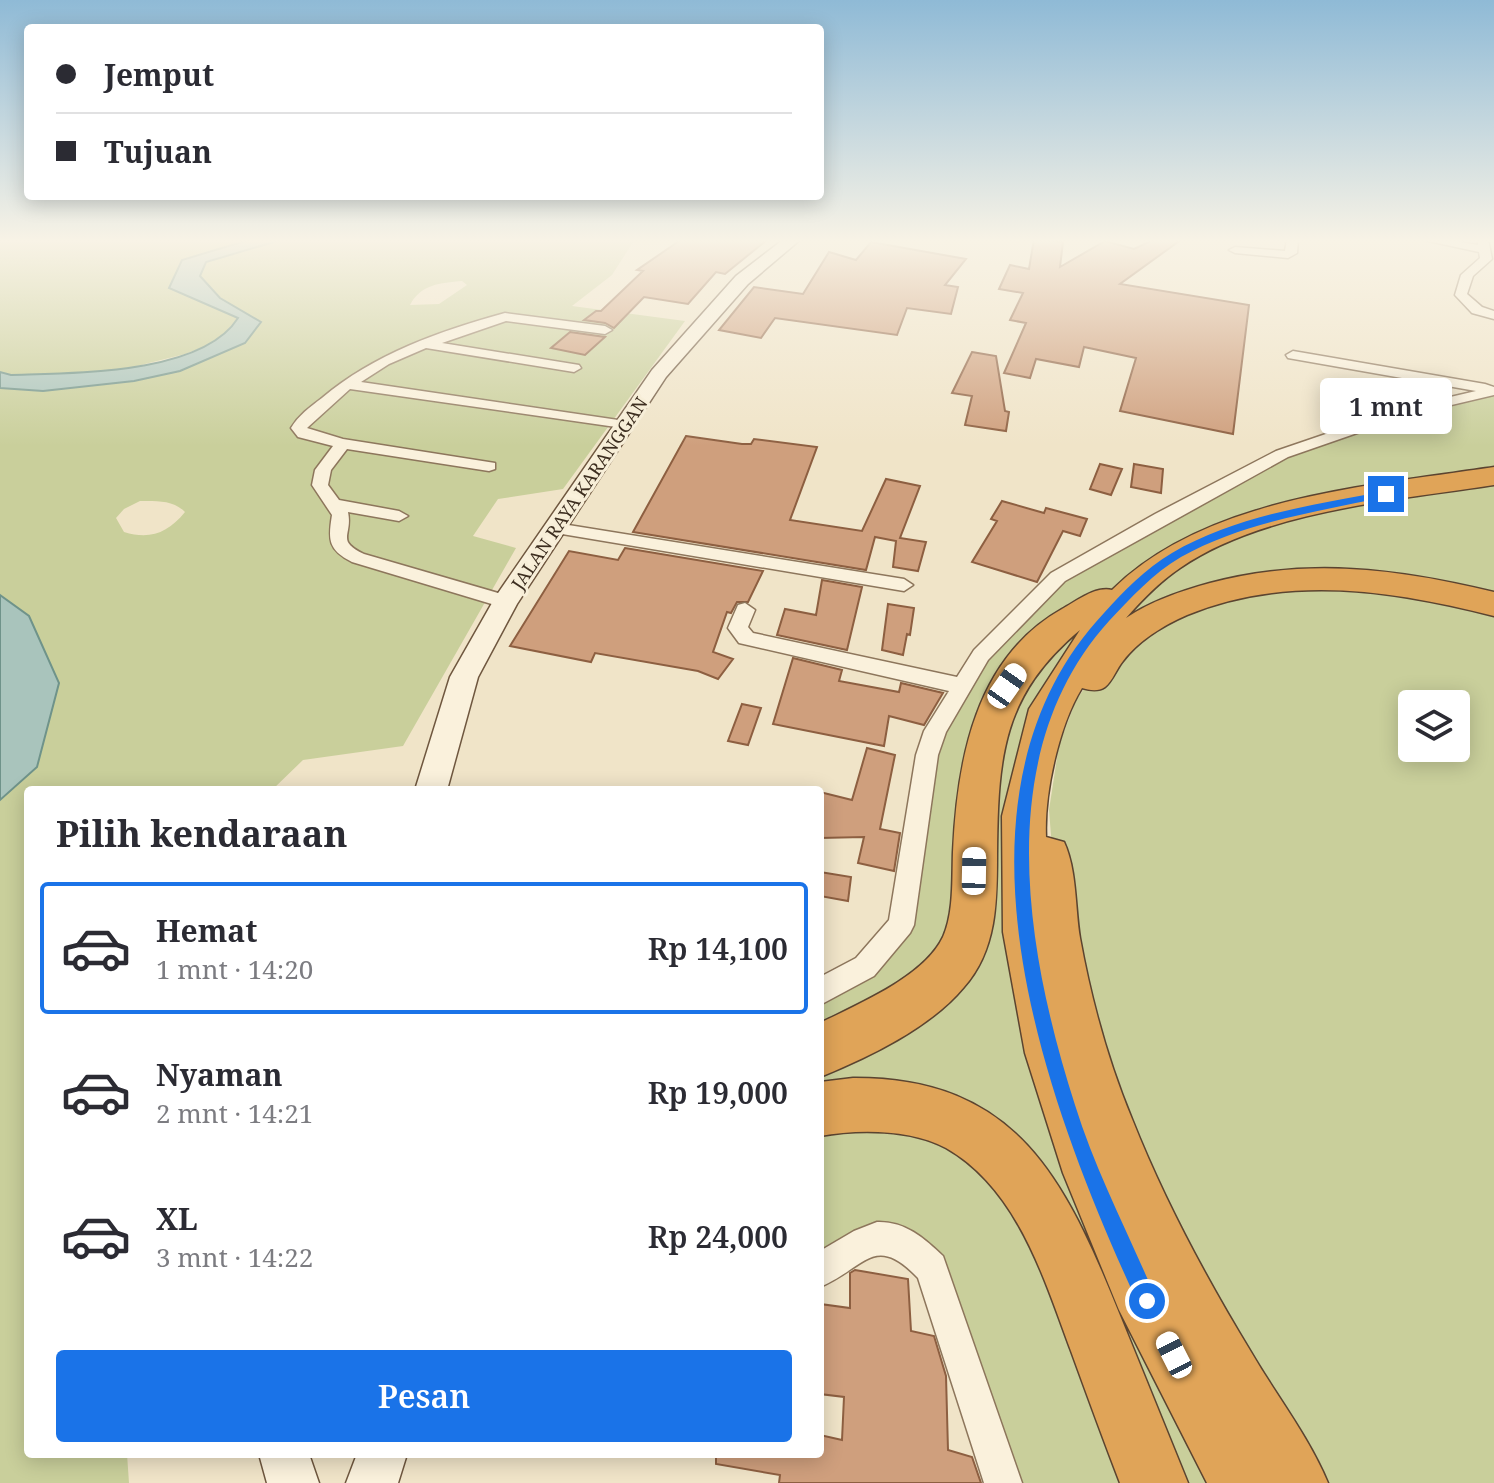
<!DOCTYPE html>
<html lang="id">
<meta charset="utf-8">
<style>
:root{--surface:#fff;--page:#f7f7f7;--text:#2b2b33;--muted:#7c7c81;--line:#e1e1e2;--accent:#1a73e8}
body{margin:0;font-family:"Noto Serif",serif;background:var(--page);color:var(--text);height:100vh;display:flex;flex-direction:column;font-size:30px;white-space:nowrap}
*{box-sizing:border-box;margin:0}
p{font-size:26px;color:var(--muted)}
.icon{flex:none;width:44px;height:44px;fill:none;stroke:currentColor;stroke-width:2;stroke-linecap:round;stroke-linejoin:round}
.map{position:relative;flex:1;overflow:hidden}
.side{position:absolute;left:24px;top:786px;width:800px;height:672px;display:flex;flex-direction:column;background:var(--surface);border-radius:8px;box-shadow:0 4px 20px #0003}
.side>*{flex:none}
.guide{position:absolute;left:24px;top:24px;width:800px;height:176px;border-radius:8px;box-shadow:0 4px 20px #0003;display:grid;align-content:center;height:176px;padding:0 32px;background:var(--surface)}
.buttons{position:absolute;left:1398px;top:690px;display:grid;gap:16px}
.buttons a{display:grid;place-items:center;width:72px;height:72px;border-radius:8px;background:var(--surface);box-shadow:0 4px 20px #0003;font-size:40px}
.end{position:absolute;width:36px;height:36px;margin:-18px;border:10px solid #1a73e8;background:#fff;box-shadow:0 0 0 4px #fff}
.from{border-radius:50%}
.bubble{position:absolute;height:56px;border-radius:8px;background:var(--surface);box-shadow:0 4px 20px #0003;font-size:26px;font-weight:600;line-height:56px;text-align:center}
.car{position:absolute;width:24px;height:48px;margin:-24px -12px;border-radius:10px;box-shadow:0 0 6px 2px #0007;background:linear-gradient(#fff 24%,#345 0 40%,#fff 0 76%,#345 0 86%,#fff 0)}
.guide b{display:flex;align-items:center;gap:28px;height:76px;font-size:30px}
.guide b+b{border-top:2px solid var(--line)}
.guide i{width:20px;height:20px;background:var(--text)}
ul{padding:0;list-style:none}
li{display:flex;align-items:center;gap:24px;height:132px;margin:0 16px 12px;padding:0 16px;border:4px solid transparent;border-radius:8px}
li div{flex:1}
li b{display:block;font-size:30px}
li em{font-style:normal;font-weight:600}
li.current{border-color:var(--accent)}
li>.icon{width:72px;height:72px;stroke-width:1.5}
h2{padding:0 32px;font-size:36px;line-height:96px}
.primary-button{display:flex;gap:16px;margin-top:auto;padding:16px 32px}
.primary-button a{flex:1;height:92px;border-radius:8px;background:var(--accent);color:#fff;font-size:32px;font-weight:600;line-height:92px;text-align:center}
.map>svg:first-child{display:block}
</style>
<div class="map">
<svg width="1494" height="1483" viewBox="0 0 1494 1483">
<rect width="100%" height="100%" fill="#f0e4c8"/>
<!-- green -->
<path fill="#c9cf9b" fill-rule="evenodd" d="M0,239h252l-24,6 -59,43 69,30 -22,24 -31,12 -72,18 -102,3 -11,-2z
M635,239l-23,36 -40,31 113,15 -122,168 -65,10 -25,37 43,12 -113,198 -100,14 -31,30h-244v664h99l2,29h-129v-683l37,-33 -8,-151 -29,-21v-207l43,3 91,-10 126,-59 -40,-24 -21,-22 7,-14 78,-23zM462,281l5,4 -28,19 -29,1c11,-21 30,-22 52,-24zM140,501c17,0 33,-1 45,11 -17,21 -35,28 -61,20l-8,-14 8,-9z
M1494,391v1092h-200l-109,-182 -66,-139 -35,-99 -22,-88 -13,-165 10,-65 17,-45 41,-56 -33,-2c-26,42 -46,85 -55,134 -42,225 104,517 216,707h-242l-72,-214c-45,-53 -61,-28 -111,1v-278l47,-26 34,-41 26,-170 8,-24 46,-76 77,-78 103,-59 121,-64 122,-42zM1412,704h44v44h-44z"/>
<!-- water -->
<path fill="#a9c4bc" stroke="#6f938a" stroke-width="2" d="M252,239h32l-78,23 -6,14 20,22 41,24 -16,21 -65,28 -46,10 -91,10 -43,-3v-16l11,3c61,-2 191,0 227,-57l-69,-30 13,-28z
M0,595l29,21 30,67 -22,84 -37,33z"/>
<!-- building -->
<path fill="#cf9f7d" stroke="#8d5f41" stroke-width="2" d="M682,239h86l-43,35 -9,-2 -28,32 -44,-7 -30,31 -9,-5 -21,-3 12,-9h5l42,-40 -6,-1z
M1034,239l29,3 -3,25 45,-26 29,8 21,-10h27l-62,45 129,21 -16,129 -113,-23 16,-53 -52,-11 -5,20 -43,-8 -6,19 -26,-5 22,-50 -16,-3 13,-27 -24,-4 11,-24 19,4z
M871,242l95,17 -21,26 13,2 -7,27 -44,-6 -10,27 -122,-17 -14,20 -42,-8 35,-43 49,7 26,-42 27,8z
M570,332l35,5 -20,18 -34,-7z
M972,352l24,4 9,55 4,1 -3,19 -41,-6 7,-29 -20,-3z
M686,436l56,8h9l3,-5 63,8 -27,73 72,11 24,-52 34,7 -20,52 26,4 -8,29 -25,-4 3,-26 -21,-4 -9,33 -233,-38z
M1100,464l22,5 -11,26 -21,-6z
M1134,464l29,5 -2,24 -30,-6z
M1002,501l42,12 2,-5 41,11 -7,17 -17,-5 -26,51 -65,-20 25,-41 -6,-2z
M625,548l138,23 -15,31h-11l-6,11 -4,-1 -14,40 20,7 -15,20 -20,-8 -103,-18 -4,9 -81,-16 59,-95 49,9z
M822,580l40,7 -15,63 -70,-15 8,-26 31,6z
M888,604l26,4 -4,27 -3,-1 -4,21 -21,-5z
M793,658l49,12 -3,11 60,11 2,-9 42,10 -19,32 -35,-9 -5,30 -111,-22z
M742,704l19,4 -13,37 -20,-4z
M867,748l28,7 -15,74 20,4 -6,38 -36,-8 6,-26 -44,1v-46l32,8z
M820,872l31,5 -3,24 -28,-5z
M855,1270l53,9 3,52 23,5 12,40 2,74 24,7 9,26h-202l1,-8 -64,-11v-10h104v-19l22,5 2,-43 -24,-3v-90l30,4v-35z"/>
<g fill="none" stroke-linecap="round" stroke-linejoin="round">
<!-- street casing -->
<g stroke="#8d765c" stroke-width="3">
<path id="street" d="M1287,239h11l-1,14 -9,5 -53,-5 -6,-3 6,-3 50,4z
M1419,239h24l35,6v-6h10l4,20 -19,17 -6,18 15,13 12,4v8l-22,-6 -17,-18 6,-20 19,-17 -1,-6z
M505,313l100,13 7,4 -7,4 -99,-13 -64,22 137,22 2,3 -7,4 -148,-24 -37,16 -28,18 264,39 5,2v6l-280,-40 -43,39 36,11 152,24v6l-6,2 -142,-22 -16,21 -3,15 11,15 60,11 9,5 -9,5 -51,-9c5,24 -13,28 16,42l148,43 3,5 -10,6 -153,-46c-24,-12 -24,-22 -20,-47l-20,-30 3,-15 18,-24 -35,-9 -7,-9c8,-13 19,-21 31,-30 52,-44 118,-67 183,-85z
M1293,351l192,33 9,3v8l-85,20 -121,42 -223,124 -77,79 -42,72 -8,23 -24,170 -4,8 -36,43 -54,29v-28l36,-19 33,-38 27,-165 8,-24 25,-40 -210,-48 -11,-15 10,-23 7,-2 10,7 -7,17 5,6 204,44 17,-27 77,-77 104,-59 121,-63 123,-42 77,-18 -188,-33 -2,-3z
M556,523l348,56 9,6 -9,6 -354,-59 -3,-4 3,-4z
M877,1222c28,-1 47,16 66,34l79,227h-38l-66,-205c-44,-46 -53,-10 -98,9v-36l34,-20z"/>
</g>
<!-- secondary casing -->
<g stroke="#6f573f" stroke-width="3">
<path id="secondary" d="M784,239h17l-53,45 -82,93 -149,227 -39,73 -31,113h-32l35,-113 46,-81 156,-226 84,-94z
M259,1454h50l10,29h-52z
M357,1454h50l-9,29h-52z"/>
</g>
<!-- highway casing -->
<g stroke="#5b4430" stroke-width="3">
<path id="highway" d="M1494,467v18c-97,15 -232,26 -314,83 -21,14 -38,32 -54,50 25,-17 55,-27 84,-35 97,-26 189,-14 284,9v24c-103,-26 -206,-42 -307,-1 -23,10 -49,26 -64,46 -6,7 -11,21 -18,26 -7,5 -16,3 -23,1 -23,37 -38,106 -36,149l18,5c13,28 11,66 16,96 11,61 28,123 52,181 32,81 74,159 119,233 25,43 58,85 77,131h-121l-88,-173 -56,-137 -38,-120 -22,-121 -1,-116 27,-107 51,-79c-78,65 -82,127 -83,224 0,47 0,96 -33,133 -34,41 -95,70 -144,90v-54c38,-19 104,-46 123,-86 11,-25 9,-58 10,-85 4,-91 22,-194 109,-243 15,-8 33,-23 50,-19 94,-93 257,-104 382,-123z
M853,1078c164,-1 212,102 266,235 23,57 46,113 69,170h-68c-17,-44 -33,-88 -49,-132 -27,-72 -53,-162 -125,-203 -35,-19 -88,-19 -126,-12v-54z"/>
</g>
<!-- street -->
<use href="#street" fill="#faf1dc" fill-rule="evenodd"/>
<!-- secondary -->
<use href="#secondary" fill="#faf1dc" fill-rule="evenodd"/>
<!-- highway -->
<use href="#highway" fill="#e0a458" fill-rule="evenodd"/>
</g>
<!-- sky -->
<linearGradient id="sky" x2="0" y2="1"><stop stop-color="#8fbad6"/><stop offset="0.54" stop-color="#f8f3e6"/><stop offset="1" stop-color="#f8f3e6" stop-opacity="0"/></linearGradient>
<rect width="1494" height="446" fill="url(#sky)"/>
<!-- route -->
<path fill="#1a73e8" d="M1386,491l3,5c-71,16 -143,25 -208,61 -28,16 -50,41 -72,64 -119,131 -83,331 -34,484 21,68 55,131 82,196l-3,7 -7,3 -7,-3c-92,-199 -211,-508 -36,-695 20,-22 41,-44 68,-60 65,-38 142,-48 214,-62z"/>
<g text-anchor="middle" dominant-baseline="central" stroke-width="6" stroke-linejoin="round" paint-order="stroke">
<!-- far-street labels -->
<g font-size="18" fill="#3d2e20" stroke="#f7eed8">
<text transform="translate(579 493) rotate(-56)">JALAN RAYA KARANGGAN</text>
</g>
</g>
</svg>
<div class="buttons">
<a><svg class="icon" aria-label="layers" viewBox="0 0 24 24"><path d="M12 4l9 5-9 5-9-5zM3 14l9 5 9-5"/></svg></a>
</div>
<i class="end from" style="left:1147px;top:1301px"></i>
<i class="end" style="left:1386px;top:494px"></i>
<div class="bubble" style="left:1320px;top:378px;width:132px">1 mnt</div>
<i class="car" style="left:1007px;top:686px;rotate:35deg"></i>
<i class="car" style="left:974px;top:871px;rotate:1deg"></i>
<i class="car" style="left:1174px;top:1355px;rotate:333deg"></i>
<div class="guide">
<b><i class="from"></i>Jemput</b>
<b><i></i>Tujuan</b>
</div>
<section class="side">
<h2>Pilih kendaraan</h2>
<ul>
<li class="current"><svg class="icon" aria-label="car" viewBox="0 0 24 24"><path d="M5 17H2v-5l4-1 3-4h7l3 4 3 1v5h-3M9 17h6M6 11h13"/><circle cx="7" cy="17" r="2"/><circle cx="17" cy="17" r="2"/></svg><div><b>Hemat</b><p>1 mnt · 14:20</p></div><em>Rp 14,100</em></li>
<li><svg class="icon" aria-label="car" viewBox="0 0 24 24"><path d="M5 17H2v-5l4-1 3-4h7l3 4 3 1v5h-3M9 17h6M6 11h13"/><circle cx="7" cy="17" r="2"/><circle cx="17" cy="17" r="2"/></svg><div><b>Nyaman</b><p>2 mnt · 14:21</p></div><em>Rp 19,000</em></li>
<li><svg class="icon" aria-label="car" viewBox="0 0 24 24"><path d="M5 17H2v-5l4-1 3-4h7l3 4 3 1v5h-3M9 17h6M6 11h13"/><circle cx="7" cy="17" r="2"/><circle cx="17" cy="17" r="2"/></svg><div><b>XL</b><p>3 mnt · 14:22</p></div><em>Rp 24,000</em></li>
</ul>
<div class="primary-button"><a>Pesan</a></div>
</section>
</div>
